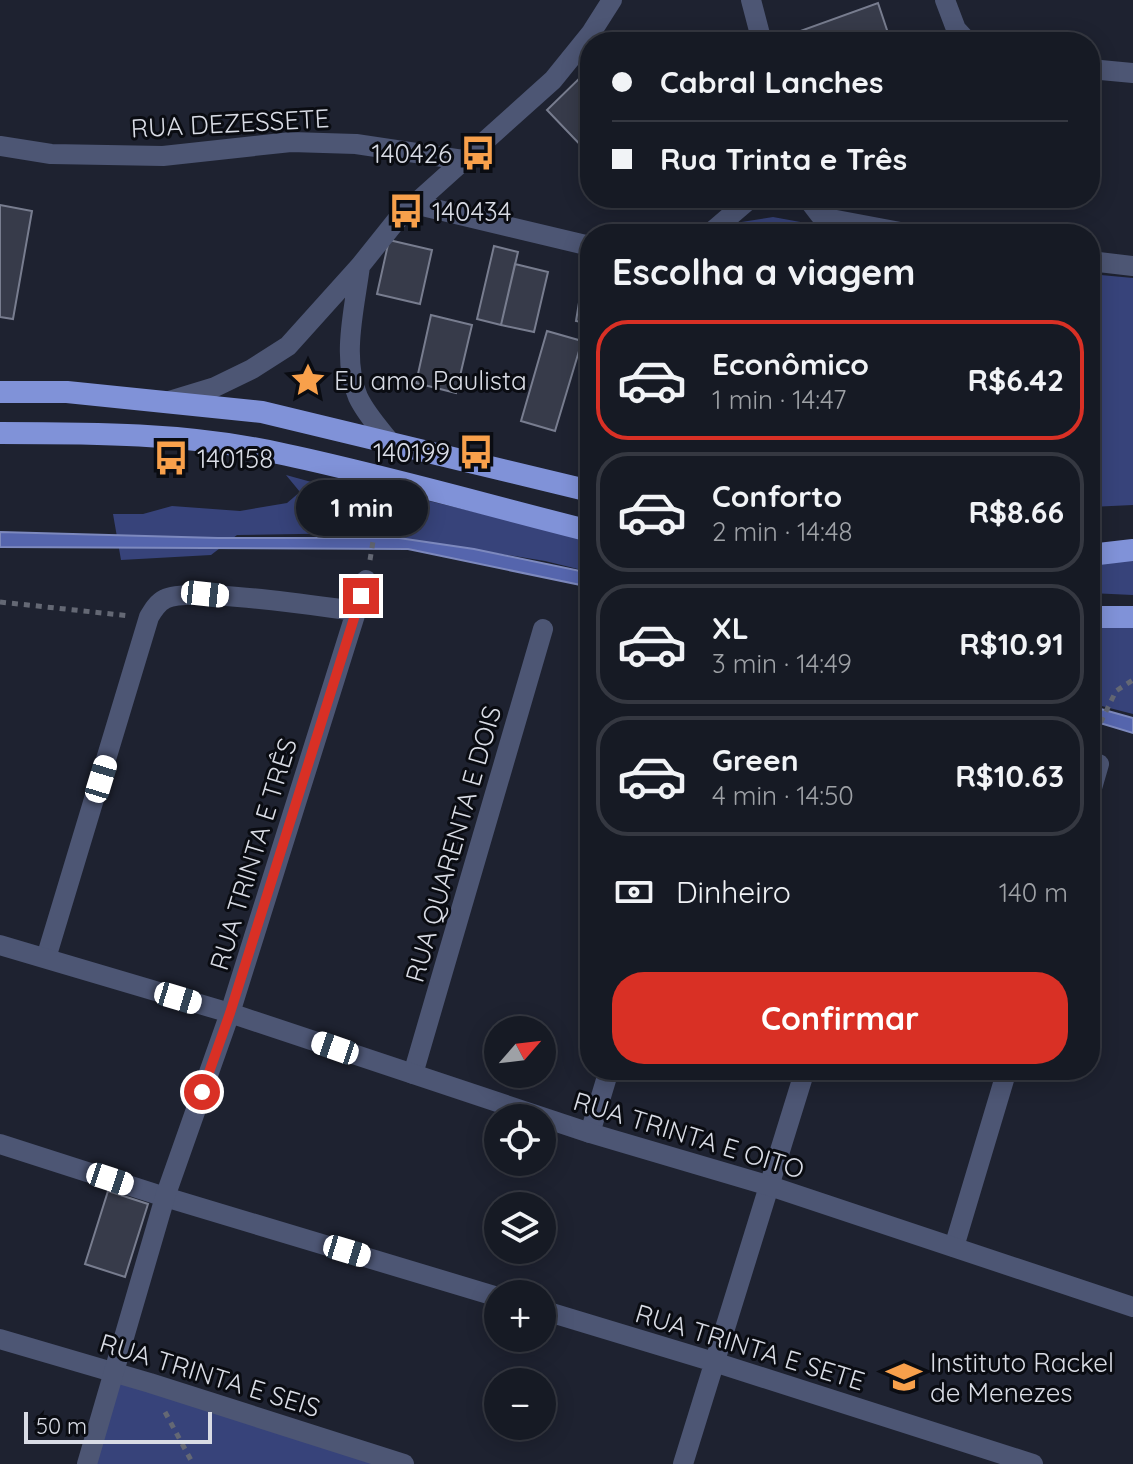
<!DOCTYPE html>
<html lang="pt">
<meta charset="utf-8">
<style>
:root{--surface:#161a24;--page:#1f232c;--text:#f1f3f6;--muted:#9ea1a6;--line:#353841;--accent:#d93025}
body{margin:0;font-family:Quicksand,sans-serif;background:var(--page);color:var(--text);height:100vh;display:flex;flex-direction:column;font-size:30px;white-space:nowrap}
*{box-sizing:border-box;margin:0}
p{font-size:26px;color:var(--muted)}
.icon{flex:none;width:44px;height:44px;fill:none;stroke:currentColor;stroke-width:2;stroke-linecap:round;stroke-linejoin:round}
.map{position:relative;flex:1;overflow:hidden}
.sheet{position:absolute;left:580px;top:224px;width:520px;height:856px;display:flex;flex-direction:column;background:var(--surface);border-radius:32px;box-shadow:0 4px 20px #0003,0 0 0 2px var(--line)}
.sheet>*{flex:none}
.banner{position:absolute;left:580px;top:32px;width:520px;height:176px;border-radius:32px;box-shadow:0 4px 20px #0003,0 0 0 2px var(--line);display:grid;align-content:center;height:176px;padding:0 32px;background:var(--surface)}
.needle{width:52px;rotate:62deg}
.buttons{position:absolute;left:484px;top:1016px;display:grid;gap:16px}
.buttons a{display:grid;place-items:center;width:72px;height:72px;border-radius:50%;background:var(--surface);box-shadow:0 4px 20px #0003,0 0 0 2px var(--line);font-size:40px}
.scale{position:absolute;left:24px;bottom:20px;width:188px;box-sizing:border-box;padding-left:8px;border:4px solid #d9dce5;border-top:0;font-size:22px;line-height:28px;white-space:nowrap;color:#d9dce5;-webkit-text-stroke:6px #0a0c12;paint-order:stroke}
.end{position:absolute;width:36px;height:36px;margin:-18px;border:10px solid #d93025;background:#fff;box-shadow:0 0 0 4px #fff}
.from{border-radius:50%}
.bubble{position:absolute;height:56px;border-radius:28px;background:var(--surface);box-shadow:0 4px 20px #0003,0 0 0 2px var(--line);font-size:26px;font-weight:800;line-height:56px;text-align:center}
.car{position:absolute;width:24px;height:48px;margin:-24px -12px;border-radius:10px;box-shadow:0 0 6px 2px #0007;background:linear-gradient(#fff 24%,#345 0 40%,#fff 0 76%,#345 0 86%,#fff 0)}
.banner b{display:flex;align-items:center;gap:28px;height:76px;font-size:30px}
.banner b+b{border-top:2px solid var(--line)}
.banner i{width:20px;height:20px;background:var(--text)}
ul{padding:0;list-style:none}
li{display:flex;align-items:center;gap:24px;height:120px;margin:0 16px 12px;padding:0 16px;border:4px solid var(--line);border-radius:32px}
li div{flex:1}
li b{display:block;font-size:30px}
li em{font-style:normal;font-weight:800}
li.selected{border-color:var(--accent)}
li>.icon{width:72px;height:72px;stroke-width:1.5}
h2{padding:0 32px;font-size:36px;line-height:96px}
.pay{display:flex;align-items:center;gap:20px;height:88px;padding:0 32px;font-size:30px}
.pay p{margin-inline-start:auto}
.primary-button{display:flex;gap:16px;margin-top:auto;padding:16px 32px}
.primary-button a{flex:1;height:92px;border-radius:32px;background:var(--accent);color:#fff;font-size:32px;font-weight:800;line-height:92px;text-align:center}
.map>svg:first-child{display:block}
</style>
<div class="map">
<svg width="1133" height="1464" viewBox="0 0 1133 1464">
<rect width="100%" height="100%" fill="#1e2230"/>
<!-- green -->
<path fill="#37437a" d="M773,217l93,17h-145l14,-11z
M1090,274l43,4v227l-43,2z
M286,475l69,19 -3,16 17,5 -8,18 -124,2 -26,20 -90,5 -8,-46h30l29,-8 68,5 47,-8 13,-11z
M384,490l206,50v32l-45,-11 -168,-27z
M1133,546v49l-43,-2v-42z
M1090,620l43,1v93l-43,-11z
M111,1376l281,88h-307z"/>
<!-- water -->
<path fill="#5565ad" stroke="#7d89be" stroke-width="2" d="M0,532l218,6h181l75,11 116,24v14l-182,-38 -408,-2z
M1090,706l43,12v15l-43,-13z"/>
<!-- building -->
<path fill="#373b4a" stroke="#787d8f" stroke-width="2" d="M878,3l13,39h-112l-1,-3z
M590,68v87l-43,-45z
M0,205l32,6 -19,108 -13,-2z
M389,240l43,10 -12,54 -43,-10z
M494,246l24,6 -17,73 -24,-6z
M515,264l33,8 -14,60 -33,-7z
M583,278l7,1v45l-14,-3z
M431,315l41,10 -16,68 -40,-10z
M547,331l35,10 -27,90 -34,-10z
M108,1191l40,13 -23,73 -40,-13z"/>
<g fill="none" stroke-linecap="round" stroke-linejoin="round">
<!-- path -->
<path stroke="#646874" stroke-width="5" stroke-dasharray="6 6" stroke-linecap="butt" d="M370,560l10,-62
M0,602l130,14
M1090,744l26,-53 17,-11
M165,1412l28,52"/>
<!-- minor -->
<path stroke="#4d5674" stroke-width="20" d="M751,0l11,42
M945,0l11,29 12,13
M1090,69l43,4
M0,146l51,8 112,2 128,-14 65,2 107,16
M807,198l13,17 11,4 80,15
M414,204l176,42
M709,234l42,-36
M1090,261l43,5
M1090,795l9,-31
M46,958l103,-341c4,-7 8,-14 16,-18 24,-13 157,8 191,12
M230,1013l136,-433
M413,1074l130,-445
M590,1133l19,-63
M0,1144l165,53 333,100
M954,1247l53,-177
M542,1310l172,52 319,102
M0,1339l150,44 254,81
M683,1464l122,-394"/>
<!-- tertiary -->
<path stroke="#4d5674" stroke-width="20" d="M360,266c-5,40 -19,92 -2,131 8,17 21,31 33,46
M169,401l46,-14 37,-18 36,-23 72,-80 36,-45 157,-141 38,-47 21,-33
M0,945l230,68 360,120 180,53 363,121
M87,1464l78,-267 65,-184"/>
<!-- trunk -->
<path stroke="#8092d8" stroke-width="22" d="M0,392h67l195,20 328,79
M0,433c92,0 187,0 278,20 105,22 208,52 312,78
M1090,555l43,-5
M1090,617h43"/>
</g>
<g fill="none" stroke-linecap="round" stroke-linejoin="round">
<!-- route -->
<path stroke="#d93025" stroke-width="10" d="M202,1092l28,-79 131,-417"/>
</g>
<!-- icons -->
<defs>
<g id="bus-bare" transform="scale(2.76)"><path d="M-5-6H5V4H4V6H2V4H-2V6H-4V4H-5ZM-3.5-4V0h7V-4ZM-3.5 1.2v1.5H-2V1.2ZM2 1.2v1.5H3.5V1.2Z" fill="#f8a04b" stroke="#0a0c12" stroke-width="2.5" paint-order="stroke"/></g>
<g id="sight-bare" transform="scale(2.76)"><path d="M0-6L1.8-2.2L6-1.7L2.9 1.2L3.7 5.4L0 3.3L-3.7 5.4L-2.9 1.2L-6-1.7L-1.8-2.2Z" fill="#f8a04b" stroke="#0a0c12" stroke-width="2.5" paint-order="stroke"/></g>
<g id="school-bare" transform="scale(2.76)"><path d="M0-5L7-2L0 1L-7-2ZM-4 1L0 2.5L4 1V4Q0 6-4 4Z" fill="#f8a04b" stroke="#0a0c12" stroke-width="2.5" paint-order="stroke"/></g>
</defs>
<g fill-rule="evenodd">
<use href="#bus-bare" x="478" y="153"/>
<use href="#bus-bare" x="406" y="211"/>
<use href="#sight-bare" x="308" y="380"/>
<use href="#bus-bare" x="476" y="452"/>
<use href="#bus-bare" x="171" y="458"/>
<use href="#school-bare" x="904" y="1377"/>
</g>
<g text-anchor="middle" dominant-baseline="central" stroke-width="6" stroke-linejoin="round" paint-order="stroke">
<!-- street labels -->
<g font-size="26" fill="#d9dce5" stroke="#0a0c12">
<text transform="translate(230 123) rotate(-3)">RUA DEZESSETE</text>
<text transform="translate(453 844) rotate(-74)">RUA QUARENTA E DOIS</text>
<text transform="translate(253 854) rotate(-73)">RUA TRINTA E TRÊS</text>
<text transform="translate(689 1135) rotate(17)">RUA TRINTA E OITO</text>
<text transform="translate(750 1347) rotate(17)">RUA TRINTA E SETE</text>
<text transform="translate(210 1375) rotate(17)">RUA TRINTA E SEIS</text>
</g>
<!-- poi labels -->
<g font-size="26" fill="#d9dce5" stroke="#0a0c12" text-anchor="start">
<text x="452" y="153" text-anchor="end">140426</text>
<text x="432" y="211">140434</text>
<text x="334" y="380">Eu amo Paulista</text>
<text x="450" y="452" text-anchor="end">140199</text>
<text x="197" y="458">140158</text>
<text x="930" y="1362">Instituto Rackel<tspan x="930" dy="30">de Menezes</tspan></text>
</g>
</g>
</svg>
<div class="buttons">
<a><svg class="needle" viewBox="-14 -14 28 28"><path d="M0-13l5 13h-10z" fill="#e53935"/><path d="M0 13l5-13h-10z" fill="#9ea1a6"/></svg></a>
<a><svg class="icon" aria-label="locate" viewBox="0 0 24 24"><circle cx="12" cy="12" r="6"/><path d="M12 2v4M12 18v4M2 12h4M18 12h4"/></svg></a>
<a><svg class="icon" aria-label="layers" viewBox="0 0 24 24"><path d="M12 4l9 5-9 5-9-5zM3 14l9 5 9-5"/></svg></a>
<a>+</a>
<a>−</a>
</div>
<div class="scale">50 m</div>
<i class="end from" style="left:202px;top:1092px"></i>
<i class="end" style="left:361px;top:596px"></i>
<div class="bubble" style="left:296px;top:480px;width:132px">1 min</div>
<i class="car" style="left:205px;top:594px;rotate:96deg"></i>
<i class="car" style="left:101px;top:779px;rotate:17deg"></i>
<i class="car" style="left:178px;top:998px;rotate:107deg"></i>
<i class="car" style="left:335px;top:1048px;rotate:289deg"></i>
<i class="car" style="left:110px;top:1179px;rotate:108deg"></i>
<i class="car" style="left:347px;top:1251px;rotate:107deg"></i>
<div class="banner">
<b><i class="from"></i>Cabral Lanches</b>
<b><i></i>Rua Trinta e Três</b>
</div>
<section class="sheet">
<h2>Escolha a viagem</h2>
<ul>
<li class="selected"><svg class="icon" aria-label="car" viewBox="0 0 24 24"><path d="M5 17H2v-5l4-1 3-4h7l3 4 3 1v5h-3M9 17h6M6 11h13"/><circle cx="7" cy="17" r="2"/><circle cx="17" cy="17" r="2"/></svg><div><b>Econômico</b><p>1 min · 14:47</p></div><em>R$6.42</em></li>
<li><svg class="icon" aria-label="car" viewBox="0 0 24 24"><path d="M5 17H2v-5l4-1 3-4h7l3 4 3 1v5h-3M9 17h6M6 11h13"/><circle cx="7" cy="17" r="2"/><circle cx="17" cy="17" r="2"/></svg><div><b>Conforto</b><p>2 min · 14:48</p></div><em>R$8.66</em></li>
<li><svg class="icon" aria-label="car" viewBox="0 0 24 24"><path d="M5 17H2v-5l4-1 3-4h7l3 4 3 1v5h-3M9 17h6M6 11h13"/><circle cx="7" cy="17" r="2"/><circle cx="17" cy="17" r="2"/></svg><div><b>XL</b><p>3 min · 14:49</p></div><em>R$10.91</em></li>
<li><svg class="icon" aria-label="car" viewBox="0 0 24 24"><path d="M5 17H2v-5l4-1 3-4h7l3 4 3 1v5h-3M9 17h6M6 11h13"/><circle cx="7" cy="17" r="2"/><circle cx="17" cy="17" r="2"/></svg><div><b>Green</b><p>4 min · 14:50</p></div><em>R$10.63</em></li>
</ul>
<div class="pay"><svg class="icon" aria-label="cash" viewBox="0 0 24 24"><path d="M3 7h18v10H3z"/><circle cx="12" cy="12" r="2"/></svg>Dinheiro<p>140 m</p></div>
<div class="primary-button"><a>Confirmar</a></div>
</section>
</div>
